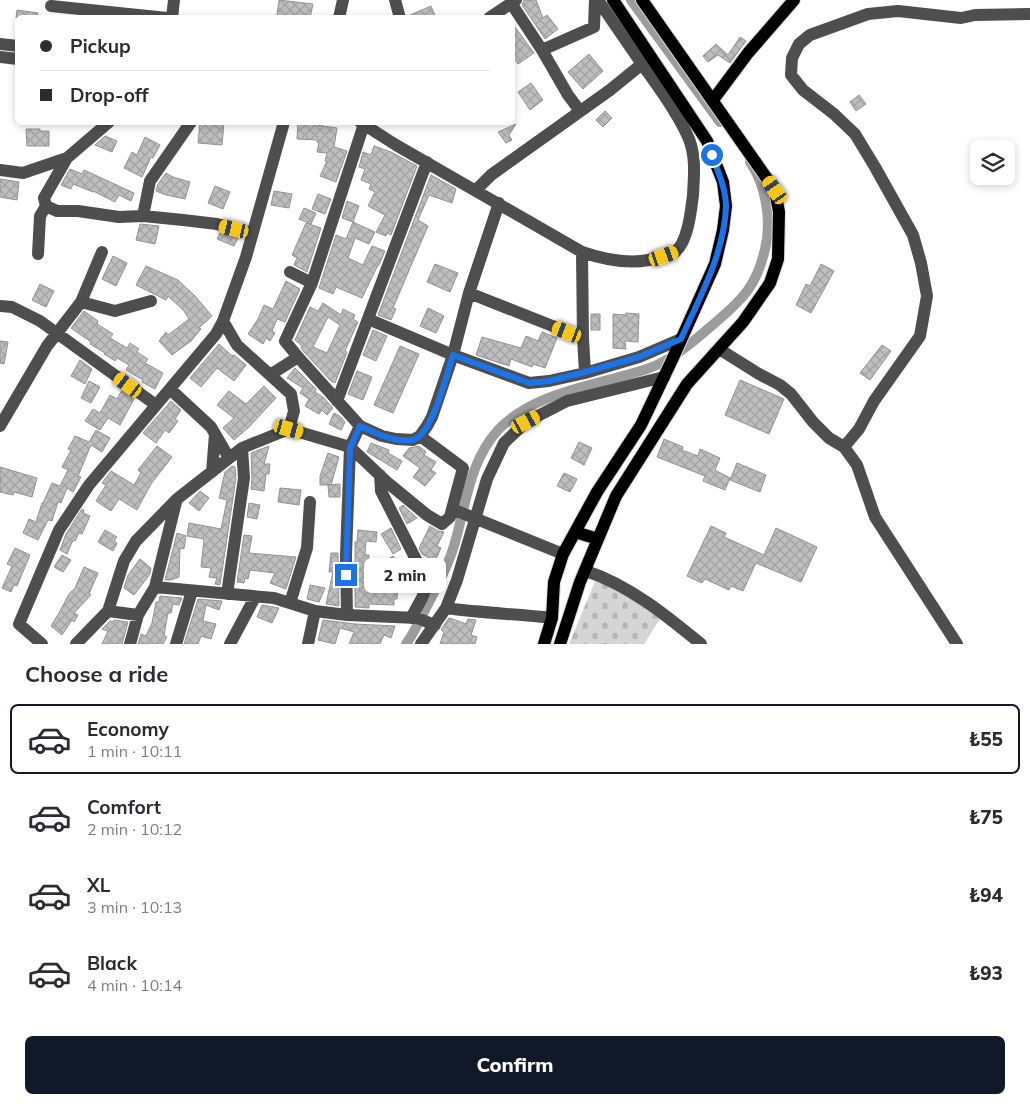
<!DOCTYPE html>
<meta charset="utf-8">
<style>
:root{--surface:#fff;--page:#f7f7f7;--text:#2b2b33;--muted:#7c7c81;--line:#e1e1e2;--accent:#111827}
body{margin:0;font-family:Mulish,sans-serif;background:var(--page);color:var(--text);height:100vh;display:flex;flex-direction:column;font-size:19px;white-space:nowrap}
*{box-sizing:border-box;margin:0}
p{font-size:16px;color:var(--muted)}
.icon{flex:none;width:28px;height:28px;fill:none;stroke:currentColor;stroke-width:2;stroke-linecap:round;stroke-linejoin:round}
.map{position:relative;height:644px;overflow:hidden}
.details{display:flex;flex-direction:column;background:var(--surface);flex:1}
.details>*{flex:none}
.hud{position:absolute;left:15px;top:15px;width:500px;height:110px;border-radius:8px;box-shadow:0 2px 8px #0003;display:grid;align-content:center;height:110px;padding:0 25px;background:var(--surface)}
.buttons{position:absolute;left:970px;top:140px;display:grid;gap:10px}
.buttons a{display:grid;place-items:center;width:45px;height:45px;border-radius:8px;background:var(--surface);box-shadow:0 2px 8px #0003;font-size:25px}
.end{position:absolute;width:22px;height:22px;margin:-11px;border:6px solid #1a73e8;background:#fff;box-shadow:0 0 0 2px #fff}
.from{border-radius:50%}
.bubble{position:absolute;height:35px;border-radius:8px;background:var(--surface);box-shadow:0 2px 8px #0003;font-size:16px;font-weight:800;line-height:35px;text-align:center}
.car{position:absolute;width:15px;height:30px;margin:-15px -8px;border-radius:6px;box-shadow:0 0 4px 1px #0007;background:linear-gradient(#f5c518 24%,#345 0 40%,#f5c518 0 76%,#345 0 86%,#f5c518 0)}
.hud b{display:flex;align-items:center;gap:18px;height:48px;font-size:19px}
.hud b+b{border-top:1px solid var(--line)}
.hud i{width:12px;height:12px;background:var(--text)}
ul{padding:0;list-style:none}
li{display:flex;align-items:center;gap:15px;height:70px;margin:0 10px 8px;padding:0 15px;border:2px solid transparent;border-radius:8px}
li div{flex:1}
li b{display:block;font-size:19px}
li em{font-style:normal;font-weight:800}
li.on{border-color:var(--accent)}
li>.icon{width:45px;height:45px;stroke-width:1.5}
h2{padding:0 25px;font-size:22px;line-height:60px}
.action{display:flex;gap:10px;margin-top:auto;padding:10px 25px}
.action a{flex:1;height:58px;border-radius:8px;background:var(--accent);color:#fff;font-size:20px;font-weight:800;line-height:58px;text-align:center}
.map>svg:first-child{display:block}
</style>
<div class="map">
<svg width="1030" height="644" viewBox="0 0 1030 644">
<defs>
<pattern id="cemetery-stones" width="16" height="16" patternUnits="userSpaceOnUse" patternTransform="scale(1.25)"><rect width="16" height="16" fill="#d5d5d5"/><path d="M2 7V4a2 2 0 0 1 4 0v3zM10 15v-3a2 2 0 0 1 4 0v3z" fill="#b5b5b5"/></pattern>
<pattern id="building-cross-hatch" width="8" height="8" patternUnits="userSpaceOnUse" patternTransform="scale(1.25)"><rect width="8" height="8" fill="#bebebe"/><path d="M0 0l8 8M0 8l8-8" fill="none" stroke="#a2a2a2"/></pattern>
</defs>
<rect width="100%" height="100%" fill="#fff"/>
<!-- cemetery -->
<path fill="url(#cemetery-stones)" d="M596,579l21,10 43,30 -16,25h-75z"/>
<g fill="none" stroke-linecap="round" stroke-linejoin="round">
<!-- canal -->
<path stroke="#9c9c9c" stroke-width="10" d="M631,0l89,122
M406,644c9,-12 15,-26 22,-40 9,-18 19,-36 25,-55 13,-41 15,-86 45,-119 37,-39 101,-45 149,-61 26,-9 48,-29 69,-47 27,-23 41,-37 49,-73 7,-27 1,-64 -15,-87"/>
</g>
<!-- building -->
<path fill="url(#building-cross-hatch)" stroke="#929292" fill-rule="evenodd" d="M279,0l34,4 -3,14h-21l-12,-3z
M524,0h12l7,18 4,-3 11,14 -13,10 -23,-34z
M431,6l5,12h-28v-2z
M17,10l21,3 -1,5h-21z
M512,23l22,30 -16,11 -6,-9z
M740,37l6,4 -16,22 -12,-8 -10,7 -5,-6 13,-12 12,11z
M589,54l14,17 -20,18 -15,-17z
M531,83l12,17 -13,10 -12,-18z
M859,95l7,9 -10,7 -6,-9z
M605,111l7,7 -9,9 -7,-7z
M200,122h24l-2,23 -24,-2z
M298,122h18v3l21,3 -3,19 13,4 -11,31 -16,-6 7,-15h-2l2,-8 -10,-1 2,-10h-2v-2l-20,-1z
M516,124l-7,11 3,5 -6,3 -8,-11z
M26,129h14v2h9v15h-22z
M105,136l12,5 -5,11 -17,-7z
M145,137l15,8 -7,13 -2,-1 -9,20 -18,-9 8,-16 5,3z
M374,146l17,6 26,14 -26,69 -4,-2 -1,3 -10,-4 9,-17 -17,-9 7,-14 -6,-3 2,-5 -10,-4 4,-11 -6,-2 4,-15 8,3z
M70,169l12,5 2,-4 50,23 -3,8 -12,-6 -4,7 -22,-11v1l-20,-8 -2,5 -10,-4z
M166,173l7,4 17,5 -5,17 -19,-4 -10,-4 2,-7z
M431,175l25,14 -4,14 -23,-8 -11,25 10,6 -35,82 3,1 -5,11 -13,-5z
M0,179l19,3 -2,18 -17,-3z
M215,186l15,6 -7,17 -15,-6z
M274,191l18,3 -3,14 -18,-3z
M318,194l13,5 -6,15 -13,-5z
M347,201l12,5 -6,16 -11,-4z
M304,208l12,5 -5,11 -12,-5z
M353,222l22,10 -6,12 -14,-6 -7,20 15,7 9,-19 13,5 -6,14h-1l-16,33 -26,-11 -3,7 -14,-6 17,-53 10,4z
M306,223l15,5 -14,44 -13,-7 3,-7 -5,-3z
M140,224l19,2 -4,18 -19,-4z
M220,233l18,5 -4,8 -17,-7z
M113,256l14,7 -11,23 -14,-7z
M435,264l23,9 -8,19 -23,-10z
M821,264l13,7 -23,42 -15,-8 10,-21 4,2z
M146,266l32,14 17,16 17,20 -13,12 2,1 -10,12 -19,14 -13,-14 7,-9 2,3 21,-16 -5,-8 -16,-15 -2,4 -30,-15z
M286,281l14,8 -15,33 -8,-3 -5,12 3,2 -5,8 -4,-3 -3,6 -15,-10 10,-15 6,-14 9,4z
M40,284l14,7 -8,16 -14,-7z
M323,303l18,12 2,-6 12,6 -2,4 5,3 -13,29 2,1 -12,31 -4,-2 -27,-29 -3,-4 1,-2 -7,-6 15,-33 8,4zM328,317l12,8 -13,28 -14,-6z
M428,308l16,8 -8,17 -16,-7z
M84,311l14,10 -1,3 16,10 -3,4 17,10 3,-5 9,6 -2,3 11,7 -3,4 18,10 -8,16 -13,-7 1,-2 -17,-10 3,-5 -12,-7 -2,3 -11,-7 1,-1 -15,-9 1,-2 -20,-14z
M626,313l13,1 -1,28 -13,-1 1,8 -13,-1v-34l13,1z
M591,314h9v16h-9z
M373,330l14,6 -11,25 -13,-6z
M542,332l15,6 -12,30 -12,-4 -1,3 -21,-8 -2,7 -33,-11 6,-18 39,11 5,-12 12,5z
M0,341l8,1 -4,22 -4,-1z
M219,344l13,12 2,-1 12,10 -12,16 -17,-13 -16,19 -11,-9z
M882,345l9,6 -21,29 -10,-7z
M400,346l19,8 -26,59 -19,-8z
M80,360l12,9 -7,15 -14,-8z
M295,368l21,21 -1,3 8,5 10,11 -6,7 -5,-5 -3,4 -14,-8 4,-7 -9,-6 3,-5 -16,-10z
M357,371l15,6 -9,23 -15,-6z
M740,380l44,19 -15,35 -44,-19z
M89,381l11,6 -9,16 -10,-5z
M264,386l12,12 -27,29 -15,13 -11,-12 11,-10 -17,-13 12,-14 17,13z
M122,390l12,9 -14,26 -12,-7 -8,12 -15,-9 8,-12 7,4 10,-18 7,4z
M171,401l10,9 -6,9 3,2 -9,12 -4,-3 -9,13 -13,-10z
M334,413l7,4 4,5 -4,8 -12,-6z
M96,430l14,8 -8,14 -11,-7 -13,31 3,1 -8,15 -6,-4 -6,15 -3,-1 -6,19 -4,-1 -10,20 -15,-7 6,-14 7,3 6,-19h1l9,-20 8,3 8,-16 -6,-3 9,-17 -3,-1 7,-13 14,6z
M664,439l19,8 -1,3 16,6 2,-7 20,9 -5,12 15,8 -5,12 -22,-9 2,-5 -48,-19z
M579,442l13,6 -8,17 -13,-7z
M371,443l18,7 -1,3 14,8 -5,9 -30,-18z
M157,446l15,11 -21,27 -14,26 -18,-11 -8,12 -15,-10 10,-16 -4,-2 9,-12 23,14 7,-12 -3,-3z
M269,446l-5,18h6l-1,10h-3l-2,17 -13,-2 1,-11 -1,-25z
M419,446l7,6 -2,3 12,7 -5,8 5,3 -11,13 -12,-9 7,-9 -17,-12 6,-8z
M328,453l11,4 -8,28h-11v-9z
M737,463l29,12 -6,17 -30,-12z
M232,466l3,1 1,11 -16,107 -5,-1 2,-6 -8,-1 2,-9 -10,-1 3,-28 -17,-3 2,-13 32,6 6,-29 -8,-2 6,-26z
M0,467l37,11 -5,19 -18,-5 -1,3 -13,-3z
M564,473l13,6 -7,13 -13,-6z
M340,484v13h-11l-1,-12z
M280,488l21,2 -2,15 -21,-3z
M200,491l9,7 -10,13 -10,-8z
M249,503l11,2 -3,14 -10,-2z
M403,505l14,13 -10,6 -8,-16z
M82,509l2,1 -1,3 7,3 -8,18 -3,-1 -4,8 -2,-1 -6,14 -7,-4 6,-16z
M430,526l8,5 6,1 -7,14 4,2 -6,13 -13,-7 -3,-6z
M711,526l15,7 -2,4 40,18 12,-27 41,19 -16,35 -45,-19 -13,28 -12,-5 -2,4 -24,-11 -3,4 -15,-7z
M391,528l10,21 -8,5 -12,-20z
M105,530l12,7 -3,4 3,2 -4,8 -15,-9z
M358,530l19,2 -1,10 -10,-1 -1,14h4l-2,23 20,-1 -8,-12 14,-9 10,16h10l3,5v9l-18,1 -1,12h-3v6l-25,-1v4l-14,-1v-65h2z
M177,533l9,3 -2,13 -4,-1 -1,29 -8,3h-6z
M244,535l8,1 -3,17 47,4 -10,32 -16,-6 5,-10 -25,-3 -2,9 -3,-1 -1,5 -7,-1z
M15,548l15,7 -13,31 -3,-1 -3,7 -9,-4 10,-22 -5,-2z
M331,553h7l1,53 -13,-2 7,-32h-4z
M62,555l9,5 -8,12 -9,-5z
M140,559l11,9 -1,6 -16,21 -10,-7 4,-13z
M84,567l14,6 -9,21 2,1 -17,18 4,2 -4,7 -2,-2 -10,15 -11,-9 8,-13 10,-19 6,-6z
M310,585l15,3 -6,14 -12,-3z
M160,596l22,2 -3,7 -6,-1 -2,9h-3l-4,22 3,2 -4,7h-25l3,-10 5,2 6,-13 4,-21h3z
M198,599l24,2 -3,9 -13,-5 -3,16 13,3 -5,15 -10,-3 -3,8h-14z
M262,605l17,3 -7,15 -15,-6z
M450,618l16,6 2,-5 8,1 -5,15 6,2 -2,7h-35l4,-12 -3,-2 7,-11z
M114,620l14,2 -6,22h-20l6,-13 -6,-2 8,-8 3,1z
M323,620l32,4 40,2 -4,12 -7,-3 -4,9h-31l5,-12 -14,-4 -5,16 -17,-4z"/>
<g fill="none" stroke-linecap="round" stroke-linejoin="round">
<!-- major casing -->
<g stroke="#dbdbdb" stroke-width="14">
<path id="major" d="M713,100l35,-47 46,-53
M575,532l23,7
M544,644l8,-26 2,-36 9,-28 34,-62 44,-67 31,-65 43,-96 8,-34 3,-24 -3,-24 -16,-41 -94,-141
M560,644l20,-62 36,-86 71,-112 56,-62 27,-39 8,-24 1,-47 -4,-22 -133,-190"/>
</g>
<!-- minor -->
<path stroke="#4e4e4e" stroke-width="12" d="M395,0l5,18
M511,3l31,47
M51,6l116,12
M172,18l2,-18
M339,18l4,-18
M489,18l27,-18
M0,44l18,2
M0,57l18,2
M580,111l-12,-16 -26,-45 52,-23 1,-27
M109,122l-42,36 -23,40 2,8 11,5h21l41,6 24,-1 40,4 34,4 35,9
M360,122l36,23 186,107c26,9 55,14 82,4 3,-1 8,-2 11,-4 13,-10 16,-41 18,-57 1,-19 3,-38 -4,-56 -11,-26 -31,-52 -47,-75
M364,124l-52,159 -27,58 13,16 62,69 22,10 14,3 17,1 7,-4 7,-10 5,-9 21,-62 76,28 20,-2 36,-8 54,-16 42,-18
M0,170l23,3 44,-15
M476,190l15,-15 119,-85 32,-26 -44,-64
M143,216l7,-35 41,-59
M582,252l1,86 2,35
M38,254l2,-38 6,-10
M290,272l22,11
M469,293l114,45
M81,302l21,-50
M0,306l12,1 28,14 116,84
M368,319l85,36 16,-62 30,-90
M223,321l23,-64 38,-135
M719,349l40,25 21,11 11,9 22,28 16,16 15,9 13,18 18,52 82,127
M270,375l28,-18
M170,389l41,38 18,31
M337,401l90,-239
M0,426l47,-80 34,-44 34,9 36,-10
M420,436l43,32 -11,41
M844,447l15,-18 15,-28 46,-65 7,-40 -6,-33 -8,-28 -38,-68 -20,-33 -21,-20 -31,-24 -12,-15 1,-17 7,-14 11,-9 58,-21 30,-3 63,7 14,-3 55,-1
M212,472l3,-38
M380,475l1,16 47,92 -6,15 -11,20
M586,571c43,14 81,45 115,73
M155,587l21,-85
M227,594l17,-116 -2,-30
M290,603l17,-55 3,-46
M446,608c36,5 71,6 106,10
M108,611l30,4 17,-28 119,11 41,13 32,4 70,3 18,7
M347,615l-1,-60 4,-108 10,-21
M42,644l-23,-20 40,-94 30,-45 127,-151 7,-13 14,24 54,49 3,17 -5,18
M76,644l32,-33 16,-50 12,-20 41,-42 65,-51 47,-19 61,18 38,36 39,32 15,9 8,-7 2,-8 111,45
M130,644l8,-29
M176,644l16,-53
M230,644l25,-47
M308,644l7,-33
M421,644l25,-36 11,-28 30,-101 17,-36 22,-21 41,-21 97,-24"/>
<!-- major -->
<use href="#major" stroke="#000" stroke-width="12"/>
</g>
<g fill="none" stroke-linecap="round" stroke-linejoin="round">
<!-- route -->
<path stroke="#1a73e8" stroke-width="6" d="M346,575l4,-127 10,-22c16,7 34,17 52,14 20,-3 35,-67 41,-85l76,28 20,-2 36,-9 54,-15 42,-18c19,-42 43,-85 45,-132 0,-18 -8,-35 -14,-52"/>
</g>
</svg>
<div class="buttons">
<a><svg class="icon" aria-label="layers" viewBox="0 0 24 24"><path d="M12 4l9 5-9 5-9-5zM3 14l9 5 9-5"/></svg></a>
</div>
<i class="end from" style="left:712px;top:155px"></i>
<i class="end" style="left:346px;top:575px"></i>
<div class="bubble" style="left:364px;top:558px;width:82px">2 min</div>
<i class="car" style="left:775px;top:190px;rotate:325deg"></i>
<i class="car" style="left:234px;top:229px;rotate:283deg"></i>
<i class="car" style="left:664px;top:256px;rotate:71deg"></i>
<i class="car" style="left:567px;top:332px;rotate:291deg"></i>
<i class="car" style="left:128px;top:385px;rotate:306deg"></i>
<i class="car" style="left:526px;top:422px;rotate:62deg"></i>
<i class="car" style="left:289px;top:429px;rotate:105deg"></i>
<div class="hud">
<b><i class="from"></i>Pickup</b>
<b><i></i>Drop-off</b>
</div>
</div>
<section class="details">
<h2>Choose a ride</h2>
<ul>
<li class="on"><svg class="icon" aria-label="car" viewBox="0 0 24 24"><path d="M5 17H2v-5l4-1 3-4h7l3 4 3 1v5h-3M9 17h6M6 11h13"/><circle cx="7" cy="17" r="2"/><circle cx="17" cy="17" r="2"/></svg><div><b>Economy</b><p>1 min · 10:11</p></div><em>₺55</em></li>
<li><svg class="icon" aria-label="car" viewBox="0 0 24 24"><path d="M5 17H2v-5l4-1 3-4h7l3 4 3 1v5h-3M9 17h6M6 11h13"/><circle cx="7" cy="17" r="2"/><circle cx="17" cy="17" r="2"/></svg><div><b>Comfort</b><p>2 min · 10:12</p></div><em>₺75</em></li>
<li><svg class="icon" aria-label="car" viewBox="0 0 24 24"><path d="M5 17H2v-5l4-1 3-4h7l3 4 3 1v5h-3M9 17h6M6 11h13"/><circle cx="7" cy="17" r="2"/><circle cx="17" cy="17" r="2"/></svg><div><b>XL</b><p>3 min · 10:13</p></div><em>₺94</em></li>
<li><svg class="icon" aria-label="car" viewBox="0 0 24 24"><path d="M5 17H2v-5l4-1 3-4h7l3 4 3 1v5h-3M9 17h6M6 11h13"/><circle cx="7" cy="17" r="2"/><circle cx="17" cy="17" r="2"/></svg><div><b>Black</b><p>4 min · 10:14</p></div><em>₺93</em></li>
</ul>
<div class="action"><a>Confirm</a></div>
</section>
